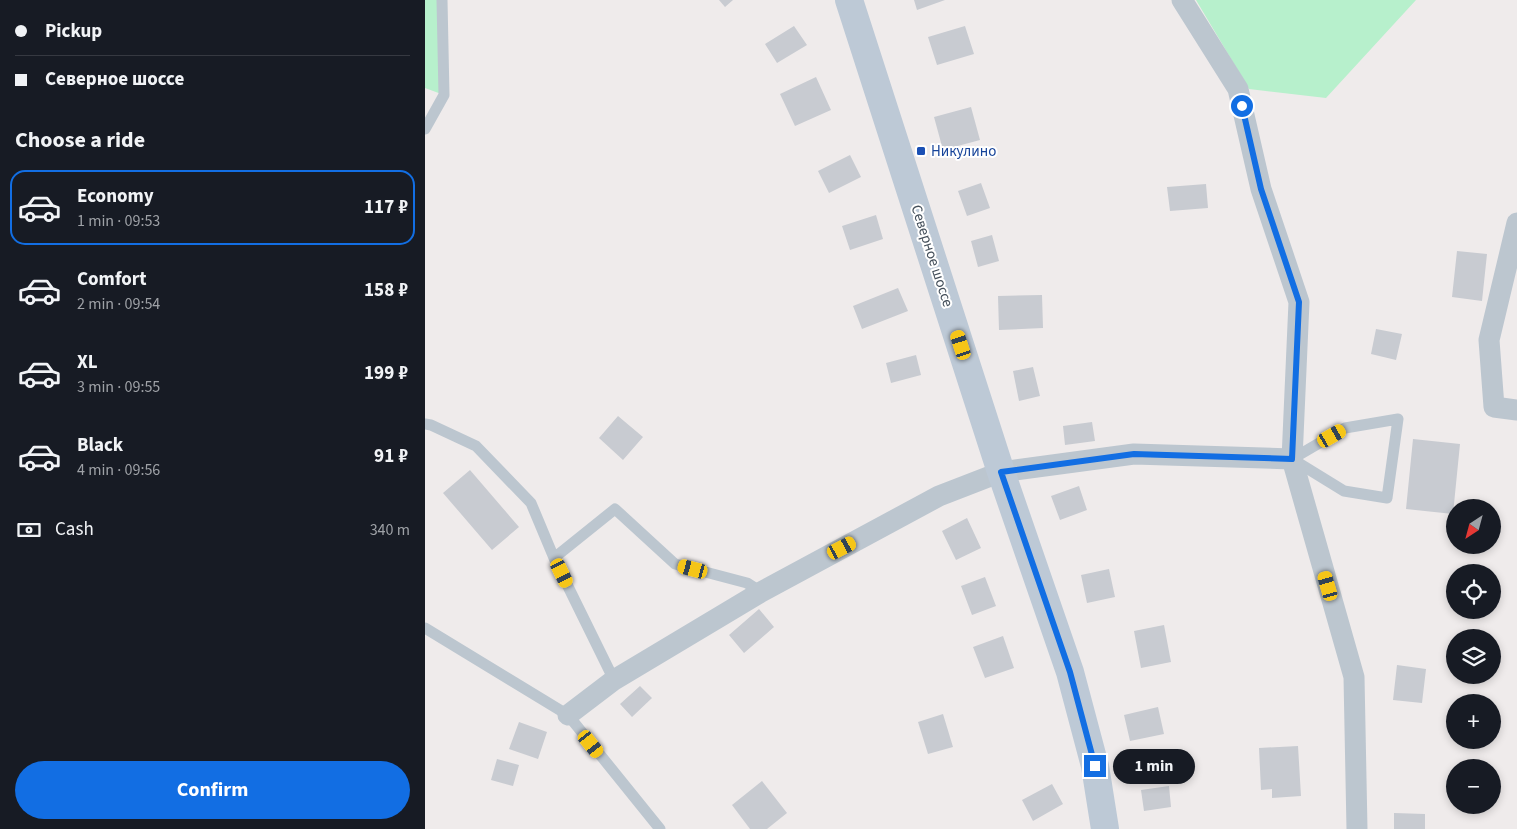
<!DOCTYPE html>
<meta charset="utf-8">
<style>
:root{--surface:#171b24;--page:#242831;--text:#f1f3f6;--muted:#9ea1a6;--line:#363941;--accent:#126ee3}
body{margin:0;font-family:"Source Sans 3",sans-serif;background:var(--page);color:var(--text);height:100vh;display:flex;flex-direction:column;font-size:19px;white-space:nowrap}
*{box-sizing:border-box;margin:0}
p{font-size:16px;color:var(--muted)}
.icon{flex:none;width:28px;height:28px;fill:none;stroke:currentColor;stroke-width:2;stroke-linecap:round;stroke-linejoin:round}
.map{position:relative;flex:1;overflow:hidden}
.sheet{display:flex;flex-direction:column;background:var(--surface);width:425px}
.sheet>*{flex:none}
.hud{display:grid;align-content:center;height:110px;padding:0 15px;background:var(--surface)}
.needle{width:32px;rotate:216deg}
.buttons{position:absolute;left:1021px;top:499px;display:grid;gap:10px}
.buttons a{display:grid;place-items:center;width:55px;height:55px;border-radius:50%;background:var(--surface);box-shadow:0 2px 8px #0003;font-size:25px}
.end{position:absolute;width:22px;height:22px;margin:-11px;border:6px solid #126ee3;background:#fff;box-shadow:0 0 0 2px #fff}
.from{border-radius:50%}
.bubble{position:absolute;height:35px;border-radius:18px;background:var(--surface);box-shadow:0 2px 8px #0003;font-size:16px;font-weight:700;line-height:35px;text-align:center}
.car{position:absolute;width:15px;height:30px;margin:-15px -8px;border-radius:6px;box-shadow:0 0 4px 1px #0007;background:linear-gradient(#f5c518 24%,#345 0 40%,#f5c518 0 76%,#345 0 86%,#f5c518 0)}
.hud b{display:flex;align-items:center;gap:18px;height:48px;font-size:19px}
.hud b+b{border-top:1px solid var(--line)}
.hud i{width:12px;height:12px;background:var(--text)}
ul{padding:0;list-style:none}
li{display:flex;align-items:center;gap:15px;height:75px;margin:0 10px 8px;padding:0 5px;border:2px solid transparent;border-radius:15px}
li div{flex:1}
li b{display:block;font-size:19px}
li em{font-style:normal;font-weight:700}
li.on{border-color:var(--accent)}
li>.icon{width:45px;height:45px;stroke-width:1.5}
h2{padding:0 15px;font-size:22px;line-height:60px}
.pay{display:flex;align-items:center;gap:12px;height:55px;padding:0 15px;font-size:19px}
.pay p{margin-inline-start:auto}
.cta{display:flex;gap:10px;margin-top:auto;padding:10px 15px}
.cta a{flex:1;height:58px;border-radius:30px;background:var(--accent);color:#fff;font-size:20px;font-weight:700;line-height:58px;text-align:center}
main{display:flex;flex:1;min-height:0}
.map>svg:first-child{display:block}
</style>
<main>
<section class="sheet">
<div class="hud">
<b><i class="from"></i>Pickup</b>
<b><i></i>Северное шоссе</b>
</div>
<h2>Choose a ride</h2>
<ul>
<li class="on"><svg class="icon" aria-label="car" viewBox="0 0 24 24"><path d="M5 17H2v-5l4-1 3-4h7l3 4 3 1v5h-3M9 17h6M6 11h13"/><circle cx="7" cy="17" r="2"/><circle cx="17" cy="17" r="2"/></svg><div><b>Economy</b><p>1 min · 09:53</p></div><em>117 ₽</em></li>
<li><svg class="icon" aria-label="car" viewBox="0 0 24 24"><path d="M5 17H2v-5l4-1 3-4h7l3 4 3 1v5h-3M9 17h6M6 11h13"/><circle cx="7" cy="17" r="2"/><circle cx="17" cy="17" r="2"/></svg><div><b>Comfort</b><p>2 min · 09:54</p></div><em>158 ₽</em></li>
<li><svg class="icon" aria-label="car" viewBox="0 0 24 24"><path d="M5 17H2v-5l4-1 3-4h7l3 4 3 1v5h-3M9 17h6M6 11h13"/><circle cx="7" cy="17" r="2"/><circle cx="17" cy="17" r="2"/></svg><div><b>XL</b><p>3 min · 09:55</p></div><em>199 ₽</em></li>
<li><svg class="icon" aria-label="car" viewBox="0 0 24 24"><path d="M5 17H2v-5l4-1 3-4h7l3 4 3 1v5h-3M9 17h6M6 11h13"/><circle cx="7" cy="17" r="2"/><circle cx="17" cy="17" r="2"/></svg><div><b>Black</b><p>4 min · 09:56</p></div><em>91 ₽</em></li>
</ul>
<div class="pay"><svg class="icon" aria-label="cash" viewBox="0 0 24 24"><path d="M3 7h18v10H3z"/><circle cx="12" cy="12" r="2"/></svg>Cash<p>340 m</p></div>
<div class="cta"><a>Confirm</a></div>
</section>
<div class="map">
<svg width="1092" height="829" viewBox="0 0 1092 829">
<rect width="100%" height="100%" fill="#efebeb"/>
<!-- green -->
<path fill="#b7f0cc" d="M0,0h17l2,95 -19,-7z
M771,0h220l-90,98 -77,-9z"/>
<!-- building -->
<path fill="#c8cbd1" d="M294,0h14l-8,7z
M489,0h31l-28,10z
M369,26l13,19 -30,18 -12,-19z
M540,26l9,28 -37,11 -9,-28z
M391,77l15,33 -36,16 -15,-32z
M546,107l9,33 -37,10 -9,-33z
M425,155l11,22 -32,16 -11,-22z
M556,183l9,25 -23,8 -9,-25z
M781,184l2,24 -38,3 -3,-24z
M451,215l7,24 -33,11 -8,-24z
M567,235l7,26 -21,6 -7,-26z
M1032,251l30,3 -5,47 -30,-4z
M473,288l10,23 -46,18 -9,-23z
M617,295l1,33 -44,2 -1,-34z
M951,329l26,5 -6,26 -25,-6z
M491,355l5,20 -30,8 -5,-20z
M608,367l7,29 -21,5 -6,-30z
M193,416l25,21 -20,23 -24,-22z
M667,422l3,19 -30,4 -2,-19z
M988,439l47,5 -7,70 -47,-5z
M45,470l49,57 -27,23 -49,-57z
M654,486l8,24 -27,10 -9,-24z
M542,518l14,30 -25,12 -14,-29z
M684,569l6,28 -28,6 -6,-28z
M560,577l11,29 -24,9 -11,-29z
M334,609l15,18 -30,26 -15,-18z
M739,625l7,37 -30,6 -7,-37z
M578,636l11,32 -29,10 -12,-31z
M972,665l29,4 -4,34 -29,-3z
M215,686l12,12 -20,19 -12,-13z
M733,707l6,27 -34,7 -6,-26z
M518,714l10,33 -25,7 -10,-32z
M94,722l28,10 -9,27 -29,-10z
M873,746l3,50 -29,2v-9l-11,1 -2,-42z
M72,759l22,6 -6,21 -22,-6z
M337,781l25,32 -20,16h-17l-18,-24z
M627,784l11,20 -30,17 -11,-21z
M744,786l2,21 -27,4 -3,-21z
M969,813l31,1v15h-31z"/>
<g fill="none" stroke-linecap="round" stroke-linejoin="round">
<!-- lane -->
<path stroke="#bcc6cf" stroke-width="11" d="M0,129l19,-34 -2,-95
M973,419l-11,79 -43,-7 -52,-32 53,-31z
M0,424l6,1 45,21 55,57 23,55 60,122
M129,558l61,-49 60,55 72,19 14,9
M0,628l143,87 92,114"/>
<!-- street -->
<path stroke="#bcc6cf" stroke-width="21" d="M757,0l56,89 23,100 38,113 -7,157 62,218 3,152
M1092,223l-28,117 5,67 23,3
M143,715l46,-35 147,-88 178,-96 62,-24 133,-18 158,5"/>
<!-- secondary -->
<path stroke="#bdc9d6" stroke-width="28" d="M424,0l152,472 69,200 25,94 10,63"/>
</g>
<g fill="none" stroke-linecap="round" stroke-linejoin="round">
<!-- route -->
<path stroke="#126ee3" stroke-width="6" d="M670,766l-25,-94 -69,-200 133,-18 158,5 7,-157 -38,-113 -19,-83"/>
</g>
<!-- markers -->
<rect fill="#1a4fb4" stroke="#fff" stroke-width="2" x="491" y="146" width="10" height="10" rx="2.5"/>
<g text-anchor="middle" dominant-baseline="central" stroke-width="4" stroke-linejoin="round" paint-order="stroke">
<!-- transit labels -->
<g font-size="15" fill="#164399" stroke="#fff" text-anchor="start">
<text x="506" y="151">Никулино</text>
</g>
<!-- street labels -->
<g font-size="15" fill="#444f5a" stroke="#fff">
<text transform="translate(507 256) rotate(72)">Северное шоссе</text>
</g>
</g>
</svg>
<div class="buttons">
<a><svg class="needle" viewBox="-14 -14 28 28"><path d="M0-13l5 13h-10z" fill="#e53935"/><path d="M0 13l5-13h-10z" fill="#9ea1a6"/></svg></a>
<a><svg class="icon" aria-label="locate" viewBox="0 0 24 24"><circle cx="12" cy="12" r="6"/><path d="M12 2v4M12 18v4M2 12h4M18 12h4"/></svg></a>
<a><svg class="icon" aria-label="layers" viewBox="0 0 24 24"><path d="M12 4l9 5-9 5-9-5zM3 14l9 5 9-5"/></svg></a>
<a>+</a>
<a>−</a>
</div>
<i class="end from" style="left:817px;top:106px"></i>
<i class="end" style="left:670px;top:766px"></i>
<div class="bubble" style="left:688px;top:749px;width:82px">1 min</div>
<i class="car" style="left:536px;top:345px;rotate:342deg"></i>
<i class="car" style="left:907px;top:436px;rotate:60deg"></i>
<i class="car" style="left:417px;top:548px;rotate:62deg"></i>
<i class="car" style="left:268px;top:569px;rotate:285deg"></i>
<i class="car" style="left:137px;top:573px;rotate:154deg"></i>
<i class="car" style="left:903px;top:586px;rotate:344deg"></i>
<i class="car" style="left:166px;top:744px;rotate:141deg"></i>
</div>
</main>
